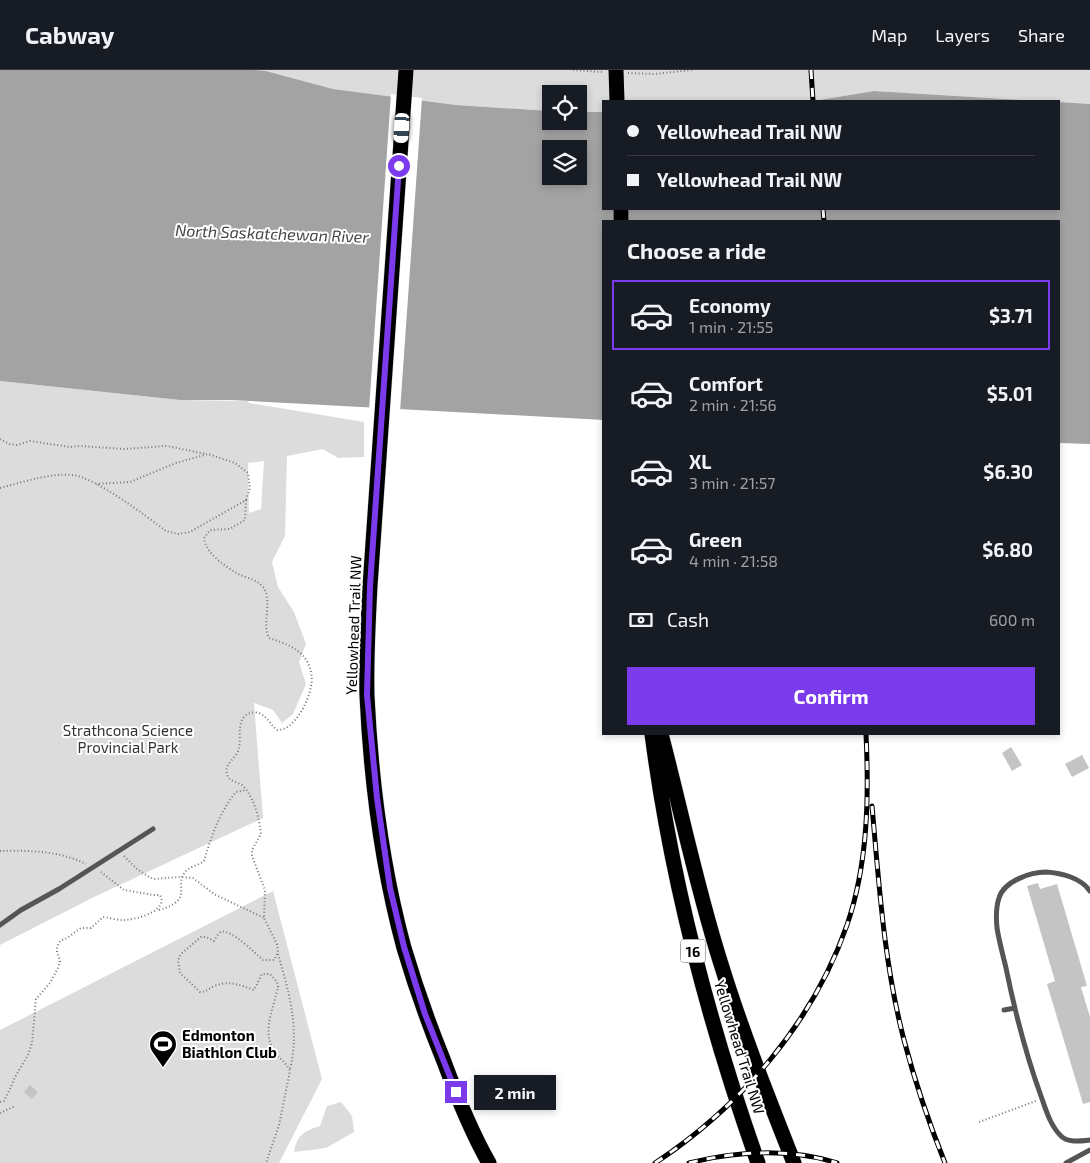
<!DOCTYPE html>
<meta charset="utf-8">
<style>
:root{--surface:#171b24;--page:#20242c;--text:#f1f3f6;--muted:#9ea1a6;--line:#363941;--accent:#7c3aed}
body{margin:0;font-family:"Exo 2",sans-serif;background:var(--page);color:var(--text);height:100vh;display:flex;flex-direction:column;font-size:19px;white-space:nowrap}
*{box-sizing:border-box;margin:0}
p{font-size:16px;color:var(--muted)}
.icon{flex:none;width:28px;height:28px;fill:none;stroke:currentColor;stroke-width:2;stroke-linecap:round;stroke-linejoin:round}
.map{position:relative;flex:1;overflow:hidden}
.side{position:absolute;left:602px;top:150px;width:458px;height:515px;display:flex;flex-direction:column;background:var(--surface);border-radius:0px;box-shadow:0 2px 8px #0003}
.side>*{flex:none}
.guide{position:absolute;left:602px;top:30px;width:458px;height:110px;border-radius:0px;box-shadow:0 2px 8px #0003;display:grid;align-content:center;height:110px;padding:0 25px;background:var(--surface)}
.fabs{position:absolute;left:542px;top:15px;display:grid;gap:10px}
.fabs a{display:grid;place-items:center;width:45px;height:45px;border-radius:0px;background:var(--surface);box-shadow:0 2px 8px #0003;font-size:25px}
.end{position:absolute;width:22px;height:22px;margin:-11px;border:6px solid #7c3aed;background:#fff;box-shadow:0 0 0 2px #fff}
.from{border-radius:50%}
.bubble{position:absolute;height:35px;border-radius:0px;background:var(--surface);box-shadow:0 2px 8px #0003;font-size:16px;font-weight:700;line-height:35px;text-align:center}
.car{position:absolute;width:15px;height:30px;margin:-15px -8px;border-radius:6px;box-shadow:0 0 4px 1px #0007;background:linear-gradient(#fff 24%,#345 0 40%,#fff 0 76%,#345 0 86%,#fff 0)}
.guide b{display:flex;align-items:center;gap:18px;height:48px;font-size:19px}
.guide b+b{border-top:1px solid var(--line)}
.guide i{width:12px;height:12px;background:var(--text)}
ul{padding:0;list-style:none}
li{display:flex;align-items:center;gap:15px;height:70px;margin:0 10px 8px;padding:0 15px;border:2px solid transparent;border-radius:0px}
li div{flex:1}
li b{display:block;font-size:19px}
li em{font-style:normal;font-weight:700}
li.current{border-color:var(--accent)}
li>.icon{width:45px;height:45px;stroke-width:1.5}
h2{padding:0 25px;font-size:22px;line-height:60px}
.pay{display:flex;align-items:center;gap:12px;height:55px;padding:0 25px;font-size:19px}
.pay p{margin-inline-start:auto}
.button{display:flex;gap:10px;margin-top:auto;padding:10px 25px}
.button a{flex:1;height:58px;border-radius:0px;background:var(--accent);color:#fff;font-size:20px;font-weight:700;line-height:58px;text-align:center}
header{display:flex;align-items:center;gap:30px;box-sizing:border-box;height:70px;padding:0 25px;background:var(--surface);border-bottom:1px solid var(--line)}
header strong{font-size:24px}
nav{display:flex;gap:28px;margin-inline-start:auto;font-size:18px}
.map>svg:first-child{display:block}
</style>
<header>
<strong>Cabway</strong>
<nav><a>Map</a><a>Layers</a><a>Share</a></nav>
</header>
<div class="map">
<svg width="1090" height="1093" viewBox="0 0 1090 1093">
<rect width="100%" height="100%" fill="#fff"/>
<!-- green -->
<path fill="#dcdcdc" fill-rule="evenodd" d="M255,0h835v34l-216,-13 -61,10h-209v11h-25v-18h-28v17l-95,-6 -123,-16 -67,-18z
M0,311l180,19 68,1 1,2 115,19v35l-26,1 -15,-9 -36,7 -2,80 -13,26 6,25 16,25 12,32 -7,18 7,22 -13,30 -11,9 -9,-13 -19,-7 9,115 -169,79 -94,48zM264,391l-3,48 -12,4 -1,-50z
M273,821l49,188 -43,84h-279v-133z
M341,1032l11,14 2,16 -28,16 -32,4c3,-17 10,-21 26,-26l7,-20z"/>
<!-- water -->
<path fill="#a3a3a3" fill-rule="evenodd" d="M0,0h255l11,1 67,18 123,16 95,6v10h28v-9h25v97h455v-107l31,2v340l-31,-1v-222h-455v199l-373,-20h-51l-180,-19zM551,79h28v27h-28z
M874,21l165,10h-226z"/>
<!-- pier -->
<path fill="#fff" d="M391,24l31,4 -22,314 -31,-2z"/>
<!-- building -->
<path fill="#c4c4c4" d="M1011,677l11,18 -10,6 -10,-18z
M1082,685l7,13 -17,9 -7,-13z
M1038,813l2,6 17,-5 30,102 -6,1 9,30v85l-7,2 -36,-120 8,-3 -28,-95z
M30,1015l8,7 -6,7 -8,-7z"/>
<g fill="none" stroke-linecap="round" stroke-linejoin="round">
<!-- highway casing -->
<g stroke="#dbdbdb" stroke-width="16">
<path id="highway" d="M406,0l-36,516c-2,37 -4,74 -3,110 4,84 15,171 37,252 11,37 24,74 39,111 13,35 27,71 46,104
M621,139v12
M652,664c19,146 57,290 106,429
M661,664c20,76 36,155 60,230 21,68 47,133 73,199"/>
</g>
<!-- path -->
<path stroke="#777" stroke-width="2" stroke-dasharray="1 2.5" stroke-linecap="butt" d="M573,0l30,2
M628,3l26,1 38,-4
M0,369l9,5 8,1 13,-4 40,6 10,-1 44,3 43,-3 39,8
M0,418c24,-6 48,-15 73,-13 23,3 73,41 93,56l12,3 12,-2 56,-32 4,-12 -2,-15 -13,-10 -27,-9 -32,9 -46,19 -34,2
M246,430l-1,20 -15,9 -20,1 -6,8c2,16 21,28 34,36 8,4 18,5 24,12 12,12 -1,37 7,52 15,5 31,10 39,25 3,6 5,16 3,23 -2,15 -17,45 -34,44 -6,-5 -9,-12 -16,-16 -3,-2 -8,-2 -11,-1 -16,6 -7,26 -12,38 -3,8 -14,13 -11,23 2,9 12,7 17,13 11,13 15,31 17,47l-9,16v6l13,34 -1,28 13,26 1,8 -4,8h-11c-7,-6 -33,-32 -42,-28 -3,1 -5,6 -7,9l-8,-4h-5l-20,17 -3,6 2,13 20,19c6,0 8,-3 14,-6 15,-6 26,-1 40,4l8,-16h8l7,8 1,5c-4,20 -16,43 -5,62 4,9 13,12 17,22l-11,54 -13,38
M0,781c27,-1 61,0 86,13
M124,786l13,13 12,8 5,2 25,-2 14,1 21,16 50,24
M159,840c38,-11 12,-25 28,-40 5,-4 12,-5 17,-9 7,-24 16,-50 32,-69l10,-2
M278,884c11,38 22,75 12,115
M0,1032l4,-1 6,-12 5,-12 13,-22 4,-12 4,-44 14,-16 8,-15 2,-7 -3,-9v-5l3,-6 7,-3 14,-10h10l12,-11c7,1 14,3 20,3 13,0 46,-9 37,-25h-7l-29,-5 -23,-18
M0,1043l15,-7
M979,1052l57,-21"/>
<!-- lane -->
<path stroke="#555" stroke-width="5" d="M1090,821c-9,-13 -28,-18 -44,-19 -15,0 -42,9 -47,26 -3,9 -3,20 -2,30 2,13 6,27 9,40 9,44 20,87 35,128 5,14 9,29 20,40 7,7 20,5 29,4
M0,855l21,-15 38,-21 94,-60
M1004,940l11,-2
M1066,1093l24,-13"/>
<!-- highway -->
<use href="#highway" stroke="#000" stroke-width="15"/>
<!-- rail casing -->
<g stroke="#000" stroke-width="5">
<path id="rail" d="M811,0l2,31
M823,139l1,12
M872,736c7,78 12,158 32,234 11,42 25,83 41,123
M655,1093c85,-56 158,-140 192,-238 21,-61 22,-128 19,-191
M689,1093c47,-12 101,-15 148,0"/>
</g>
<!-- rail -->
<use href="#rail" stroke="#fff" stroke-width="3" stroke-dasharray="9" stroke-linecap="butt"/>
<!-- highway-bridge casing -->
<g stroke="#dbdbdb" stroke-width="16" stroke-linecap="butt">
<path id="highway-bridge" d="M616,0l1,31"/>
</g>
<!-- highway-bridge -->
<use href="#highway-bridge" stroke="#000" stroke-width="15"/>
</g>
<g fill="none" stroke-linecap="round" stroke-linejoin="round">
<!-- route -->
<path stroke="#7c3aed" stroke-width="6" d="M399,96l-29,420 -3,109 10,103 13,90 14,59 21,67 31,78"/>
</g>
<!-- icons -->
<defs>
<g id="stadium-pin" transform="scale(1.4375)"><path d="M0 17L-7.5 6A9.5 9.5 0 1 1 7.5 6Z" fill="#000" stroke="#fff"/><path d="M0-5a6.5 5 0 1 0 0 10a6.5 5 0 1 0 0-10ZM-3.5-1.8h7v3.6h-7Z" fill="#fff"/></g>
</defs>
<g fill-rule="evenodd">
<use href="#stadium-pin" x="163" y="974"/>
</g>
<g text-anchor="middle" dominant-baseline="central" stroke-width="4" stroke-linejoin="round" paint-order="stroke">
<!-- shield labels -->
<rect fill="#fff" stroke="#4c4c4c" stroke-width="1" x="680.5" y="869.5" width="25" height="23" rx="4"/>
<g font-size="14" font-weight="bold" fill="#000">
<text x="693" y="881">16</text>
</g>
<!-- street labels -->
<g font-size="15" fill="#000" stroke="#fff">
<text transform="translate(353 555) rotate(-88)">Yellowhead Trail NW</text>
<text transform="translate(740 977) rotate(73)">Yellowhead Trail NW</text>
</g>
<!-- park labels -->
<g font-size="15" fill="#333" stroke="#fff">
<text x="128" y="660">Strathcona Science<tspan x="128" dy="17">Provincial Park</tspan></text>
</g>
<!-- poi labels -->
<g font-size="15" font-weight="bold" fill="#000" stroke="#fff" text-anchor="start">
<text x="182" y="965">Edmonton<tspan x="182" dy="17">Biathlon Club</tspan></text>
</g>
<!-- water labels -->
<g font-size="16" font-style="italic" fill="#444" stroke="#fff">
<text transform="translate(272 163) rotate(2)">North Saskatchewan River</text>
</g>
</g>
</svg>
<div class="fabs">
<a><svg class="icon" aria-label="locate" viewBox="0 0 24 24"><circle cx="12" cy="12" r="6"/><path d="M12 2v4M12 18v4M2 12h4M18 12h4"/></svg></a>
<a><svg class="icon" aria-label="layers" viewBox="0 0 24 24"><path d="M12 4l9 5-9 5-9-5zM3 14l9 5 9-5"/></svg></a>
</div>
<i class="end from" style="left:399px;top:96px"></i>
<i class="end" style="left:456px;top:1022px"></i>
<div class="bubble" style="left:474px;top:1005px;width:82px">2 min</div>
<i class="car" style="left:402px;top:58px;rotate:184deg"></i>
<div class="guide">
<b><i class="from"></i>Yellowhead Trail NW</b>
<b><i></i>Yellowhead Trail NW</b>
</div>
<section class="side">
<h2>Choose a ride</h2>
<ul>
<li class="current"><svg class="icon" aria-label="car" viewBox="0 0 24 24"><path d="M5 17H2v-5l4-1 3-4h7l3 4 3 1v5h-3M9 17h6M6 11h13"/><circle cx="7" cy="17" r="2"/><circle cx="17" cy="17" r="2"/></svg><div><b>Economy</b><p>1 min · 21:55</p></div><em>$3.71</em></li>
<li><svg class="icon" aria-label="car" viewBox="0 0 24 24"><path d="M5 17H2v-5l4-1 3-4h7l3 4 3 1v5h-3M9 17h6M6 11h13"/><circle cx="7" cy="17" r="2"/><circle cx="17" cy="17" r="2"/></svg><div><b>Comfort</b><p>2 min · 21:56</p></div><em>$5.01</em></li>
<li><svg class="icon" aria-label="car" viewBox="0 0 24 24"><path d="M5 17H2v-5l4-1 3-4h7l3 4 3 1v5h-3M9 17h6M6 11h13"/><circle cx="7" cy="17" r="2"/><circle cx="17" cy="17" r="2"/></svg><div><b>XL</b><p>3 min · 21:57</p></div><em>$6.30</em></li>
<li><svg class="icon" aria-label="car" viewBox="0 0 24 24"><path d="M5 17H2v-5l4-1 3-4h7l3 4 3 1v5h-3M9 17h6M6 11h13"/><circle cx="7" cy="17" r="2"/><circle cx="17" cy="17" r="2"/></svg><div><b>Green</b><p>4 min · 21:58</p></div><em>$6.80</em></li>
</ul>
<div class="pay"><svg class="icon" aria-label="cash" viewBox="0 0 24 24"><path d="M3 7h18v10H3z"/><circle cx="12" cy="12" r="2"/></svg>Cash<p>600 m</p></div>
<div class="button"><a>Confirm</a></div>
</section>
</div>
